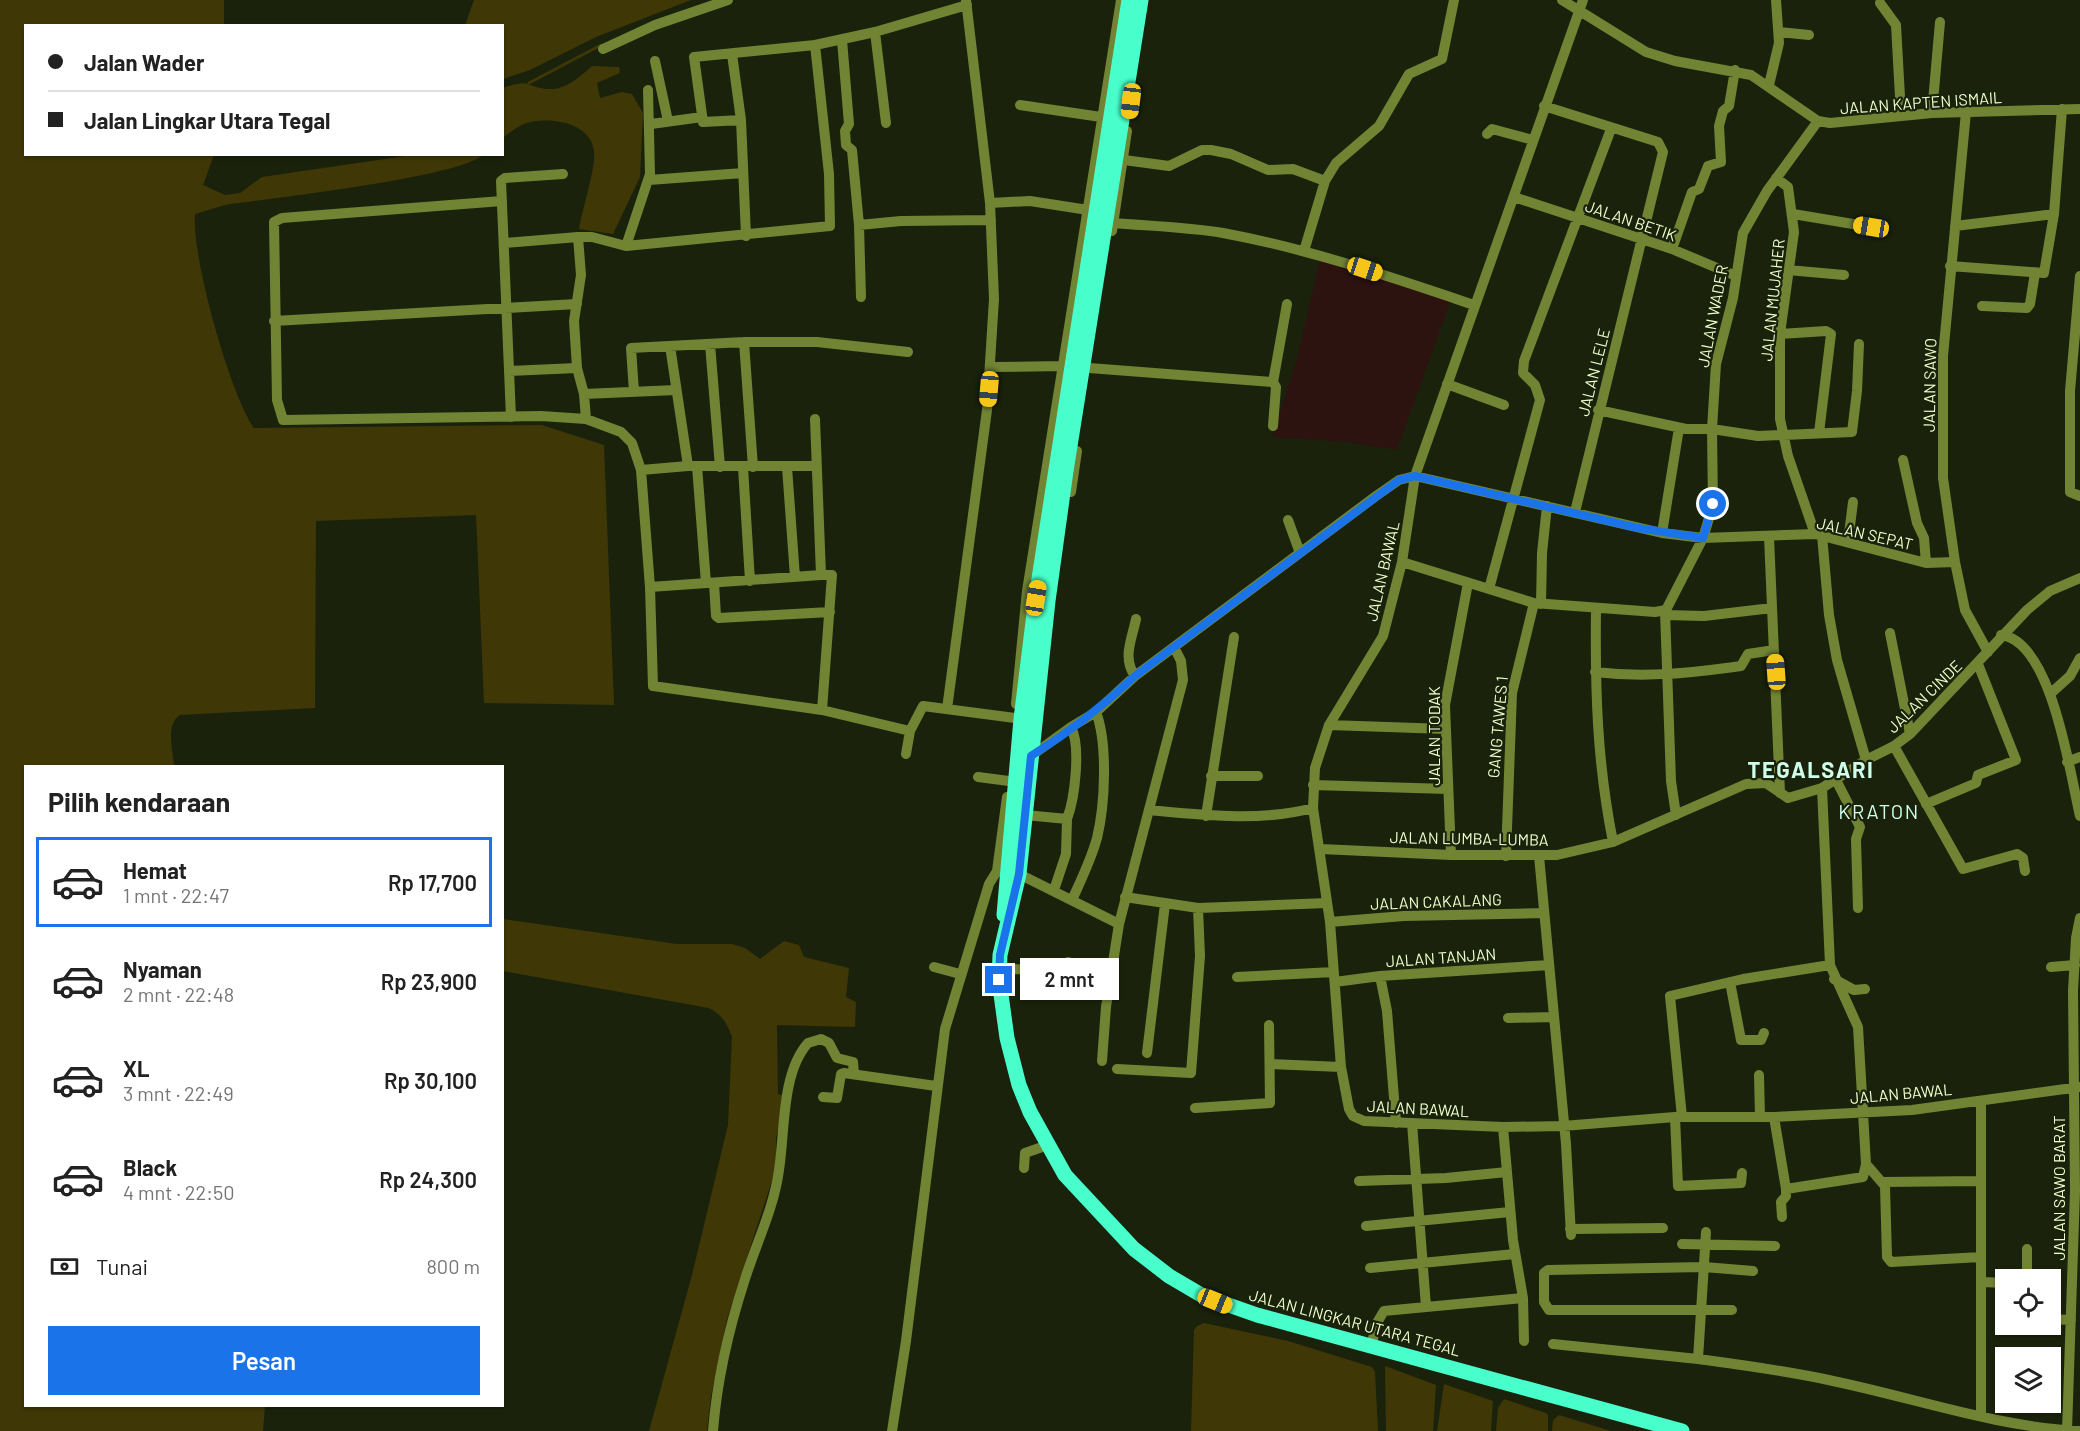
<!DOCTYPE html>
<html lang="id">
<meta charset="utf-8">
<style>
:root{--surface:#fff;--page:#f2f2f2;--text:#222;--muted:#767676;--line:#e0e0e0;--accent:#1a73e8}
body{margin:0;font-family:Barlow,sans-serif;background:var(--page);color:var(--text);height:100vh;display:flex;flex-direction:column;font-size:22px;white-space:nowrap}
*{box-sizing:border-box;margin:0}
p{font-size:20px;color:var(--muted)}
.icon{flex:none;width:33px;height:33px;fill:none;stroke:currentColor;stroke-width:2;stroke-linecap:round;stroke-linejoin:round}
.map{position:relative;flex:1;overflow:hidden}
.drawer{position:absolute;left:24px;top:765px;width:480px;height:642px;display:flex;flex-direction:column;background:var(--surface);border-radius:0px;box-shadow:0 2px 4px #0004}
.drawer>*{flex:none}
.hud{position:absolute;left:24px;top:24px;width:480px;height:132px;border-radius:0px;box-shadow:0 2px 4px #0004;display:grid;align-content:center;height:132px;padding:0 24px;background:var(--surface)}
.tools{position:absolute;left:1995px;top:1269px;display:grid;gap:12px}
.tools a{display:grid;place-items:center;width:66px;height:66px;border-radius:0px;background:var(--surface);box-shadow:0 2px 4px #0004;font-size:30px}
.end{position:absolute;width:27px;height:27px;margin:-14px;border:8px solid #1a73e8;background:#fff;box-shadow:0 0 0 3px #fff}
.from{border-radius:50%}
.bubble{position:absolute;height:42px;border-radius:0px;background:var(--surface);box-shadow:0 2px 4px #0004;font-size:20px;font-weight:600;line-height:42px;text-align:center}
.car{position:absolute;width:18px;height:36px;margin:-18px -9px;border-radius:8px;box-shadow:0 0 4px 2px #0007;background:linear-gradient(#f5c518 24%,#345 0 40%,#f5c518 0 76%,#345 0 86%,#f5c518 0)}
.hud b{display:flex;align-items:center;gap:21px;height:57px;font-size:22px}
.hud b+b{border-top:2px solid var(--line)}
.hud i{width:15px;height:15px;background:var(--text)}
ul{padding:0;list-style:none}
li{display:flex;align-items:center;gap:18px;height:90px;margin:0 12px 9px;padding:0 12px;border:3px solid transparent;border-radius:0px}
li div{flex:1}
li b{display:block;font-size:22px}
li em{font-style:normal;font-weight:600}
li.current{border-color:var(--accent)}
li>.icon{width:54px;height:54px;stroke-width:1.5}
h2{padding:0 24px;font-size:27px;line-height:72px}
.pay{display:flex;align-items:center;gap:15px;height:66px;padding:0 24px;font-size:22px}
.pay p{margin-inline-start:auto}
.button{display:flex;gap:12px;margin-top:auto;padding:12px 24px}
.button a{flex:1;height:69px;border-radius:0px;background:var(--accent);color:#fff;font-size:24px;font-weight:600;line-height:69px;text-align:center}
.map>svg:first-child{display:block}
</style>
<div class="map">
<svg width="2080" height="1431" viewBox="0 0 2080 1431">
<rect width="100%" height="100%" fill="#1a220c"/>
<!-- green -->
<path fill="#2c130f" d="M1320,259l133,35 -56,156 -50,-8 -75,-5 25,-79z"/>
<!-- water -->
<path fill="#403706" d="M0,0h224v25l-198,1v128l188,1 -11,30 22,10 15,-2 22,-16 150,-22h71c-27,23 -212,43 -258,50l-30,9c-4,41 35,180 59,214l288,-3 62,20 10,260 -130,-2 -8,-188 -160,6 -1,187 -135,7c-15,10 -7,35 -6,51h-148v640h239l-2,25h-263z
M474,0h217l-95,37 -66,33 -27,9 -1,-53 -37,-1z
M592,66l27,1 1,6 -23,10 3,15 22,-6 10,2 11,19 -3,64 -27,57 -34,-5c3,-19 17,-61 15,-78 -3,-28 -41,-34 -64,-29 -9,2 -20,10 -27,16v-50c29,-11 22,0 47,1 15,1 31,-13 42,-23z
M503,919l174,25h55l13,4 15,11 24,-18 15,4 5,12 45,11 -3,29 10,5 -1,25 -78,-2 1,69 7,2 -9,42v30l-49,151 -16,77 -4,35h-58l43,-156 36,-150 4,-88c-5,-14 -10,-22 -23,-29l-206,-37z
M1204,1323l84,18 84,26 3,5 3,59h-187l3,-101 3,-4z
M1385,1366l51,19 -3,46h-47z
M1444,1384l49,17 -2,30h-54z
M1504,1399l42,14 2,2v16h-52l2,-23z
M1559,1415l52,16h-59l1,-11z"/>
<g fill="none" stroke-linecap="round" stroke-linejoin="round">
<!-- stream -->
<path stroke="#403706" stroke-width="3" d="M529,83l72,-38"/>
<!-- minor -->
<path stroke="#718434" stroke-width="10" d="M1562,0l84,52 29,9 76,14 67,46 12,2 102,-10 148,-4
M1583,0l-168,476 -13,86 -19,74 -54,89 -14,43 -2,40 17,114 11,145 8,42 4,7 11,5 139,6 60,-1 112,-9h99l138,-7 168,-23
M1880,3l16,22 5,90
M875,32l11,91
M1779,32l30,3
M842,40l7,84 -4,7 1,14 6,5 7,75 2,72
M815,45l60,-13 92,-27
M603,49l52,-24 73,-25
M732,54l9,66 5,116
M655,61l13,60
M1769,85l10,-42 -3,-43
M1020,105l81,12
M1544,106l114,36 5,10 -88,360
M1966,112l-23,244v122l12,84 10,48 23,42
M1932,113l8,-91
M651,124l51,-7
M1487,134l5,-5 41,11
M1124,160l45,6 33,-16h9l20,4 37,16 25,-1 32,12
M1776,178l12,9 6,45 -14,102v85l8,37 27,78
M649,180l94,-7
M1514,197l158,52 64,27
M502,201l-220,17 -8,4 3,178 6,20 258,-4 45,3 35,13 11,11 9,27 9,117 3,99 169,24 88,21 13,-25 92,12
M990,203l40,-2 58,9
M1793,214l78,13
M1113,223c36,3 74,4 110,10 86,16 168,44 251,72
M859,225l42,-4 90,-1
M1955,226l99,-12
M1112,231l15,-100
M578,237h14l34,9 204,-20 -1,-52 -14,-129 -121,12 9,65 38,-2
M504,243l74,-6 3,38 -7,46 3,47 7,26 2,25
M626,246l24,-72 -2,-84
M1672,249l20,-57 7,-3 9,-23 13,-4 -2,-36 4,-15 6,-5 6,-36
M1304,251l21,-70 11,-18 43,-37 30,-52 33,-15 12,-59
M1950,266l94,7 10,-59 8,-105
M1788,270l56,5
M2080,276l-10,115v101l10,4
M1982,306l45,2 3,-4 5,-31
M274,321l303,-17
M1780,334l46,-3 5,3 -12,99
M744,342l9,125
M710,344l10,123
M670,346l18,120
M991,367l73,-1
M1089,368l184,14 14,-78
M509,371l68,-3
M1273,382l3,5 -3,39
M1447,384l57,21
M634,392l-3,-44 113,-6h73l91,10
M584,394l92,-4
M1598,410l88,19h26l46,7 94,-4 5,-41 2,-47
M511,417l-10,-236 4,-3 58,-4
M1903,460l14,63 7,15 2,25
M697,466l9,117
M743,467l7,114
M787,467l8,110
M641,470l47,-4h127
M1071,492l6,-41
M1288,520l12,33
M1662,533l17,-105
M1822,535l7,80 8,45 29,100
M1769,537l11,256
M1848,542l5,-40
M1402,562l132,41 121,9 11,-2 37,-72 10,-33 -1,-76 4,-65 17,-66 10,-65 24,-42 51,-70
M821,575h11l-10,135
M714,583l2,33 3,2 111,-6
M650,587l171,-12 -6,-156
M1489,589l51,-189 -5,-15 -12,-12 1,-12 87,-232
M1541,604l1,-51 5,-47
M1596,609c-1,81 1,153 17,233
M1665,611l6,170 5,34
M1666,615l38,1 68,-8
M1890,633l20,101
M2001,635c51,6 69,139 79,181
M1595,672c50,6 97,1 146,-6l7,-12 26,-4
M1135,676c-13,-18 -3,-37 1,-57
M2050,694l20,-18 10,-18
M1016,704l11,-113 94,-591
M947,709l40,-299 7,-111 -4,-96 -24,-203
M1329,725l116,4
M1894,746l69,123 54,-15 6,4 2,13
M906,754l4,-23
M1031,756l40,-29 25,-15 39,-36 241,-180 23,-16 16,-4 247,57 41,5 112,-4 111,29 29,-1
M2067,762l13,-5
M1211,776h47
M978,777l31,4
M1835,778l25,49 -4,12 2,69
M1313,785l135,4
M1822,788l8,177 28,62 8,137 19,22 2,71 4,5 90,-5v158
M1926,804l50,-21 2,-8 38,-15 -38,-96
M1149,810c53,5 112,12 164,-2
M1025,815l42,4c8,-21 14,-73 4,-92
M1206,816l28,-179
M1321,849l130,6h106l56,-13 133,-58 20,-1 22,15 34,-10 44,-28 28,-14 16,-12 117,-124 23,-19 30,-13
M1451,855l-6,-150 23,-122
M1506,856l6,-163 22,-90
M1539,856l27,288 5,91
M997,871l10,-74
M1054,890l12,-36 1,-35
M1125,897l73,11 129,-5
M1072,900c9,-20 19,-40 25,-62 8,-33 11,-94 -1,-126
M1330,922l74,-6 140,-3
M934,967l26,7
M2051,967l24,-2
M999,969l51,1 18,-8 31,10 13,-2
M1380,976l7,35 9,112
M1237,977l97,-5
M1834,979l20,11 11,-1
M1335,982l45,-6 169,-11
M1730,982l11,58h20l3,-7
M1508,1018l45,-1
M1147,1053l18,-149
M1102,1061l4,-54 13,-83 64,-244 -2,-19 -7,-14
M1270,1064l71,3
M1117,1069l74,4 9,-117 -2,-48
M1759,1075l1,42
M823,1097l14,1 4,-24 3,-1 92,13
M1195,1108l75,-5 -1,-78
M1675,1117l3,69 63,-3 1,-10
M1682,1117l-12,-121 73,-17 87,-14
M1774,1117l12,72v7l-5,6 1,15
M1412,1123l14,184 97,-9
M1503,1127l10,113 10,58 1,43
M1024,1168l1,-15 23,-8
M1359,1181l87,-3 61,-6
M1883,1182l97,-1
M1786,1189l77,-12 3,-13
M1366,1226l144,-14
M1570,1229l93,-1
M1706,1232l-8,127c44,6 91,12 135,22 82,17 163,46 247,50
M1682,1244l93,2
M2027,1249v31
M1981,1257v-156
M1370,1268l145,-14
M1981,1282l25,1
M1732,1310h-183l-5,-8v-29l4,-3 156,-3 49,4
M2050,1319l21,1
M1553,1344l145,15
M1372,1346l3,-20 9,-15 42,-4
M713,1431c4,-51 16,-103 32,-152 11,-35 29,-71 34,-109 6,-37 2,-97 29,-127l13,-4 8,4 8,15 16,4 1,12
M892,1431l14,-90 39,-312 44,-145 8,-13 22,3 100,50
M2067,1431l8,-240 -2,-200 3,-53 4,-20"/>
<!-- highway -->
<path stroke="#48ffcc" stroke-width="15" d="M1141,0l-75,471 -18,130 -29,273 -19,81 -1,25 8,58 12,47 11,27 35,63 69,74 35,27 34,20 54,19 425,116
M1004,915l17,-196 15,-121 93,-598"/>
</g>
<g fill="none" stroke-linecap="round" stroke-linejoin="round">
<!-- route -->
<path stroke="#1a73e8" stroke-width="8" d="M999,980l1,-25 19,-81 12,-118c37,-23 72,-50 104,-80l264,-196 16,-4 223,52 65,10 10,-34"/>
</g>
<g text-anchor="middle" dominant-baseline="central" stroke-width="4.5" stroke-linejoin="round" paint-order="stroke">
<!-- street labels -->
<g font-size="16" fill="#efffcd" stroke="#1a220c">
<text transform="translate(1921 102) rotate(-4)">JALAN KAPTEN ISMAIL</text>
<text transform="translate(1631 220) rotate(19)">JALAN BETIK</text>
<text transform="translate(1772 300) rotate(-84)">JALAN MUJAHER</text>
<text transform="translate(1712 316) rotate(-79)">JALAN WADER</text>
<text transform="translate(1593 372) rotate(-76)">JALAN LELE</text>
<text transform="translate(1929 385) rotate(-89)">JALAN SAWO</text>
<text transform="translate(1865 533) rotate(13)">JALAN SEPAT</text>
<text transform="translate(1382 571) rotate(-77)">JALAN BAWAL</text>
<text transform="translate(1924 696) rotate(-44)">JALAN CINDE</text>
<text transform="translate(1497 727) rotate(-85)">GANG TAWES 1</text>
<text transform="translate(1433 736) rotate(-90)">JALAN TODAK</text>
<text transform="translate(1469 838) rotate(1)">JALAN LUMBA-LUMBA</text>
<text transform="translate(1436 901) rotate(-2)">JALAN CAKALANG</text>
<text transform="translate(1441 957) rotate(-4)">JALAN TANJAN</text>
<text transform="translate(1901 1093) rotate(-5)">JALAN BAWAL</text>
<text transform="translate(1418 1108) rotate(3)">JALAN BAWAL</text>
<text transform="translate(2058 1188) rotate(-90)">JALAN SAWO BARAT</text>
<text transform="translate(1355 1322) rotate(15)">JALAN LINGKAR UTARA TEGAL</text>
</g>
<!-- quarter labels -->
<g font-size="20" letter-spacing="1.5" fill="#cfffea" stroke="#1a220c">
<text x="1879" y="811">KRATON</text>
</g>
<!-- district labels -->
<g font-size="22" font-weight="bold" letter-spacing="1.5" fill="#cfffea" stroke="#1a220c">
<text x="1811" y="769">TEGALSARI</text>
</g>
</g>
</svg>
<div class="tools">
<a><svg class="icon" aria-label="locate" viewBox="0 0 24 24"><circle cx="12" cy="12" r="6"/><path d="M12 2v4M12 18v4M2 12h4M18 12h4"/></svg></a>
<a><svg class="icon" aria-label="layers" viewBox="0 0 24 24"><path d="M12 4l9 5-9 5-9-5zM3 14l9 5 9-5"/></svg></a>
</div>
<i class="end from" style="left:1713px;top:504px"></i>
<i class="end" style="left:999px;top:980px"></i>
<div class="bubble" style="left:1020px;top:958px;width:99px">2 mnt</div>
<i class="car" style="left:1131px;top:101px;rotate:187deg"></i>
<i class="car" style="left:1871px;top:227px;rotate:279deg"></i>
<i class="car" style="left:1365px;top:269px;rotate:108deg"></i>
<i class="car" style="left:989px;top:389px;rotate:185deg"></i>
<i class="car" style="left:1036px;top:598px;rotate:9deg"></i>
<i class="car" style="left:1776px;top:672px;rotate:356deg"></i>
<i class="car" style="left:1215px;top:1301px;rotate:112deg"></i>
<div class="hud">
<b><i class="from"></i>Jalan Wader</b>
<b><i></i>Jalan Lingkar Utara Tegal</b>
</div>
<section class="drawer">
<h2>Pilih kendaraan</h2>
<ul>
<li class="current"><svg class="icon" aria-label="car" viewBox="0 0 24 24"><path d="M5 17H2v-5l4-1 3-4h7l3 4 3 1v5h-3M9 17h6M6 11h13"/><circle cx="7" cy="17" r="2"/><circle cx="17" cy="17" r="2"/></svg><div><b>Hemat</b><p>1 mnt · 22:47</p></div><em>Rp 17,700</em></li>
<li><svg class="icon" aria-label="car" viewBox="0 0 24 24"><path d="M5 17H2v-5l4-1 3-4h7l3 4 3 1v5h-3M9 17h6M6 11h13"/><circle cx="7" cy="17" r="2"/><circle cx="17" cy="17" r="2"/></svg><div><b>Nyaman</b><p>2 mnt · 22:48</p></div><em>Rp 23,900</em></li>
<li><svg class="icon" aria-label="car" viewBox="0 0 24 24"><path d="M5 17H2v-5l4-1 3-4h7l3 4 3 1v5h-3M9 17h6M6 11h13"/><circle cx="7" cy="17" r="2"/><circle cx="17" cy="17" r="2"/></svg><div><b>XL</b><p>3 mnt · 22:49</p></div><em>Rp 30,100</em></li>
<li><svg class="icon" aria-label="car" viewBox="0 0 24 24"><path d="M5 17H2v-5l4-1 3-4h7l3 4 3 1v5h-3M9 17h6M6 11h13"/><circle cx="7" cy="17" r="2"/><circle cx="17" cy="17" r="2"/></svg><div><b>Black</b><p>4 mnt · 22:50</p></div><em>Rp 24,300</em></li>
</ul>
<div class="pay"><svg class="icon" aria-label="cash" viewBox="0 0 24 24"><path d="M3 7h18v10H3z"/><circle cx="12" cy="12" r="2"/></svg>Tunai<p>800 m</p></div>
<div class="button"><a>Pesan</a></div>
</section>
</div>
